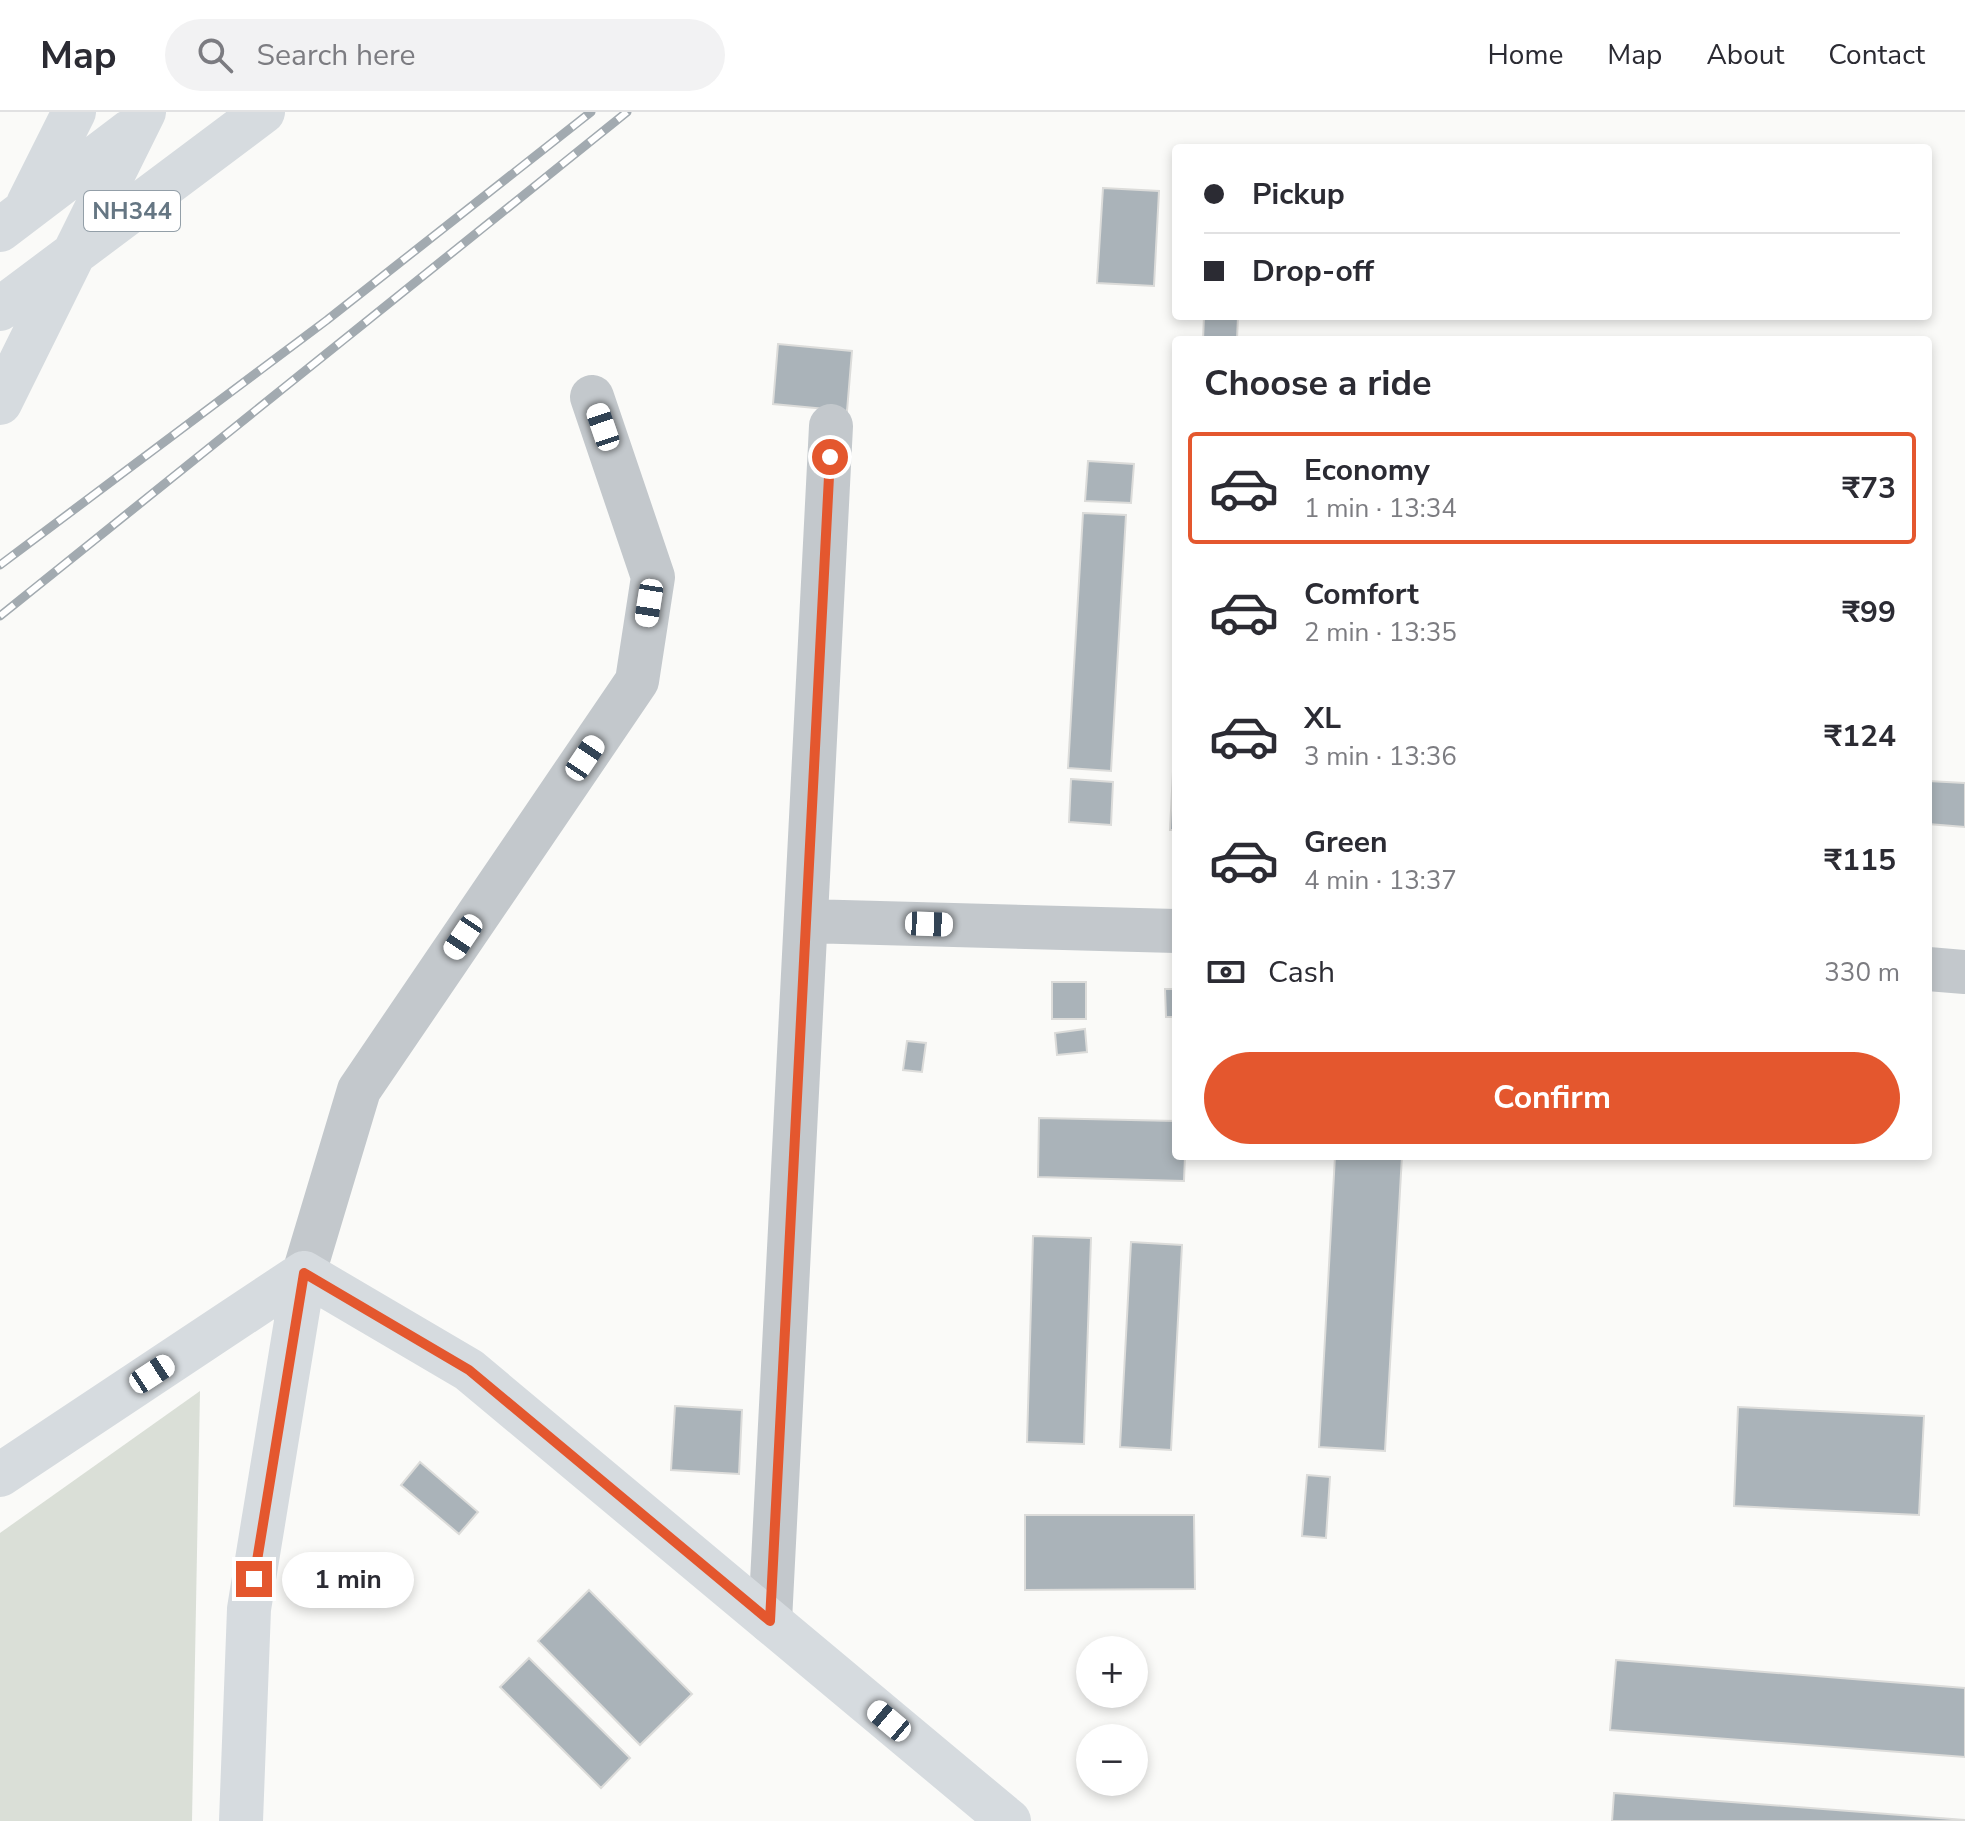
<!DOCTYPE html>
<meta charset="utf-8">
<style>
:root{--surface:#fff;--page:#f2f2f3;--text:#2b2b33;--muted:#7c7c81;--line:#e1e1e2;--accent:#e4572e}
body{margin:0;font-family:"Nunito Sans",sans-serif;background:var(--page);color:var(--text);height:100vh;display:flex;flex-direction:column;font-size:30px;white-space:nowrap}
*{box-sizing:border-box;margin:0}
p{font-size:26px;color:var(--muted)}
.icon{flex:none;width:44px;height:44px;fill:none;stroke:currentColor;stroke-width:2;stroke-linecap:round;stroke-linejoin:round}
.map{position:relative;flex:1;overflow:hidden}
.sheet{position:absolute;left:1172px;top:224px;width:760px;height:824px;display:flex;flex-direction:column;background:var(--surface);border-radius:8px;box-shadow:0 4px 12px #0003}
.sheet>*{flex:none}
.hud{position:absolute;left:1172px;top:32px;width:760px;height:176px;border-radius:8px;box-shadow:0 4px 12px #0003;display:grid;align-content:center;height:176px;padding:0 32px;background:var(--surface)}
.fabs{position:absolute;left:1076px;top:1524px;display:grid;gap:16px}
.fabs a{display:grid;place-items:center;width:72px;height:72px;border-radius:50%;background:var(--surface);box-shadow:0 4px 12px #0003;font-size:40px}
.end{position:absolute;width:36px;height:36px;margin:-18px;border:10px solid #e4572e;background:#fff;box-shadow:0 0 0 4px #fff}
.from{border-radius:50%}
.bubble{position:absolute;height:56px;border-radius:28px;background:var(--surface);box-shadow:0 4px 12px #0003;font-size:26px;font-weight:700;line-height:56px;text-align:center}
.car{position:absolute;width:24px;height:48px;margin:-24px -12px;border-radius:10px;box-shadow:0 0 6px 2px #0007;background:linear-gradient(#fff 24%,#345 0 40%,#fff 0 76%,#345 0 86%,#fff 0)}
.hud b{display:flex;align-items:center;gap:28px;height:76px;font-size:30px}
.hud b+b{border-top:2px solid var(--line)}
.hud i{width:20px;height:20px;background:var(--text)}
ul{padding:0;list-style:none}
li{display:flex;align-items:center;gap:24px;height:112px;margin:0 16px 12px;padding:0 16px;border:4px solid transparent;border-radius:8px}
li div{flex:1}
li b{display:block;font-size:30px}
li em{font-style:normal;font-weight:700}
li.selected{border-color:var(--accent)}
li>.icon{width:72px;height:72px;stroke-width:1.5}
h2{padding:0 32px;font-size:36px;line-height:96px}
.pay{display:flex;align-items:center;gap:20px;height:88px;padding:0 32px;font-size:30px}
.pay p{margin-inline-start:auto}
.cta{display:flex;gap:16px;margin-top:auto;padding:16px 32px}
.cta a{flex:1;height:92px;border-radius:48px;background:var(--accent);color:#fff;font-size:32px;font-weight:700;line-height:92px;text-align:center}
header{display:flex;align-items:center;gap:48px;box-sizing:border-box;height:112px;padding:0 40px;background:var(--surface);border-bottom:2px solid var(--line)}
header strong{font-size:38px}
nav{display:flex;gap:44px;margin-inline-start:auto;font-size:28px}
.search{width:560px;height:72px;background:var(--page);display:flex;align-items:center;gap:20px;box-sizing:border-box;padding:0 28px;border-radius:44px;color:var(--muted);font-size:30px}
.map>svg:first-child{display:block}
</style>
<header>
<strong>Map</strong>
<div class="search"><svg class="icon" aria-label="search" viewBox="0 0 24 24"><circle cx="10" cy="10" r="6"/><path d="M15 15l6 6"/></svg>Search here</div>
<nav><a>Home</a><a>Map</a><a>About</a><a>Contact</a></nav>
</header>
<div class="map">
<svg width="1965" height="1709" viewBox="0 0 1965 1709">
<rect width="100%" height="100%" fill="#fafaf8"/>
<!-- green -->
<path fill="#dadfd7" d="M200,1279l-8,430h-192v-288z"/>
<!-- building -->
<path fill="#aab3b9" stroke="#dcdcda" stroke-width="2" d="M1103,76l56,3 -5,95 -57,-3z
M1204,204h34l-1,24h-34z
M778,232l74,7 -5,60 -74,-7z
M1088,349l46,3 -3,39 -46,-2z
M1083,401l43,2 -15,256 -43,-3z
M1173,660h3v58h-6z
M1071,667l42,3 -2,43 -42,-3z
M1928,669l37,2v44l-37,-3z
M1052,870h34v37h-34z
M1165,877h11v28h-10z
M1085,917l2,23 -30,3 -2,-22z
M907,929l19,2 -4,29 -19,-2z
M1039,1006l137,3v35h9l-1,25 -146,-4z
M1335,1044h67l-17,295 -66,-4z
M1033,1124l58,2 -7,206 -57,-2z
M1131,1130l51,3 -11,205 -51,-3z
M675,1294l67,4 -3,64 -68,-4z
M1738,1295l186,9 -5,99 -185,-9z
M420,1350l58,50 -19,22 -58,-49z
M1307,1363l23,2 -4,61 -24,-2z
M1025,1403h169l1,74 -170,1z
M589,1478l103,104 -52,51 -102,-104z
M529,1546l101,100 -29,30 -101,-101z
M1616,1548l349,28v69l-355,-27z
M1614,1681l351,27v1h-353z"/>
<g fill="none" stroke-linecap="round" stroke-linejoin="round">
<!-- street -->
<path stroke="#c3c8cc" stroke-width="44" d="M806,809l370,10
M1928,857l37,3
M304,1161l55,-183 278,-409 16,-104 -61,-180
M770,1509l61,-1195"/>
<!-- secondary -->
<path stroke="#d6dbdf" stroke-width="44" d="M304,1161l165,97 540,451
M0,1363l304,-202
M241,1709l8,-212 55,-336"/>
<!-- highway -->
<path stroke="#d6dbdf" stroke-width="44" d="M28,92l46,-92
M0,118l129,-98
M0,197l263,-197
M0,291l144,-291"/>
<!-- rail casing -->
<g stroke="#a2aab0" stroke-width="9">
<path id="rail" d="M0,453l327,-245 264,-208
M0,504l627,-504"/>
</g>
<!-- rail -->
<use href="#rail" stroke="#fff" stroke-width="6" stroke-dasharray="18" stroke-linecap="butt"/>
</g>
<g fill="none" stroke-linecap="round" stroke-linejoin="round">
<!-- route -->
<path stroke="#e4572e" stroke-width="10" d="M254,1467l50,-306 165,97 301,251 60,-1164"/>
</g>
<g text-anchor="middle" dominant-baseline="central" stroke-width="8" stroke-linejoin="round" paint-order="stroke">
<!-- shield labels -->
<rect fill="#fff" stroke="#939fa8" stroke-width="2" x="84" y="79" width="96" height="40" rx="6"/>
<g font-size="24" font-weight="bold" fill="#657683">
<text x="132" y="99">NH344</text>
</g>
</g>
</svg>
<div class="fabs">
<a>+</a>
<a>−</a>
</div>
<i class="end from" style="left:830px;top:345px"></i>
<i class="end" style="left:254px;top:1467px"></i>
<div class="bubble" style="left:282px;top:1440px;width:132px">1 min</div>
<i class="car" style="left:603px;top:315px;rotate:341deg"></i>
<i class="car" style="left:649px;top:491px;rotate:189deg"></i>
<i class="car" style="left:585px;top:646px;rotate:34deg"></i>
<i class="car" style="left:929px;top:812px;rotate:92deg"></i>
<i class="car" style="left:463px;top:825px;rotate:214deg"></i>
<i class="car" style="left:152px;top:1262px;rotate:57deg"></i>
<i class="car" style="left:889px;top:1609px;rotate:310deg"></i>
<div class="hud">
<b><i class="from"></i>Pickup</b>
<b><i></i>Drop-off</b>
</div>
<section class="sheet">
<h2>Choose a ride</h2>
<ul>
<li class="selected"><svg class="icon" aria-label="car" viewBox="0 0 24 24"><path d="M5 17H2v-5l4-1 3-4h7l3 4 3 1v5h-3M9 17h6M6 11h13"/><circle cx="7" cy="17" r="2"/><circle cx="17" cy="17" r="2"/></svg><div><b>Economy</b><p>1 min · 13:34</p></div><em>₹73</em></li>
<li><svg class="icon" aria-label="car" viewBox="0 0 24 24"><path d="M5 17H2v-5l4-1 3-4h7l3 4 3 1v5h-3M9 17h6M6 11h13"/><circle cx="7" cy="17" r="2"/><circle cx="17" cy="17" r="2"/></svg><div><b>Comfort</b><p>2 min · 13:35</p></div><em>₹99</em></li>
<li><svg class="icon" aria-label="car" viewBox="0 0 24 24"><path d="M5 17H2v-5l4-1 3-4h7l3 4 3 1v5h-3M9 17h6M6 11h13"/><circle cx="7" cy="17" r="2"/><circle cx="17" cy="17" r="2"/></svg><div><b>XL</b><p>3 min · 13:36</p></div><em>₹124</em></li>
<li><svg class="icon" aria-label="car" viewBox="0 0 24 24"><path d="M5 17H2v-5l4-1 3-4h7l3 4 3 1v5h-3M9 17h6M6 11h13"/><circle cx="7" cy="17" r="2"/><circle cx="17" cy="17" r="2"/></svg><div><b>Green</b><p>4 min · 13:37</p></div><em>₹115</em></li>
</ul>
<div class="pay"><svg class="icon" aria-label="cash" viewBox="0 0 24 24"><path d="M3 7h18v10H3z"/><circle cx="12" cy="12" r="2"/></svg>Cash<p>330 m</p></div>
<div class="cta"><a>Confirm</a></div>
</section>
</div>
